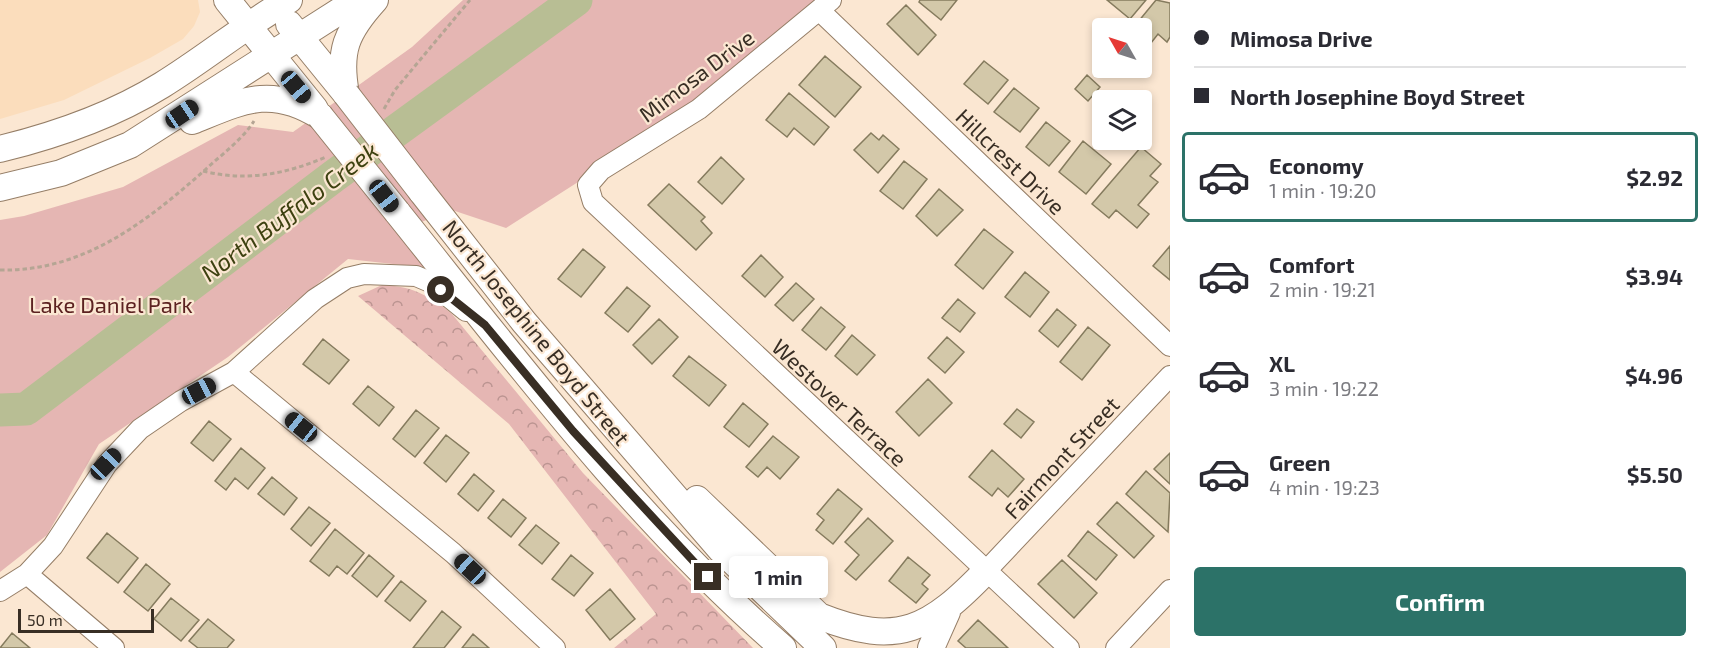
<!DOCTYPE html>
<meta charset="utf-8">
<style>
:root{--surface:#fff;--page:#f2f2f3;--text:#2b2b33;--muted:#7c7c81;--line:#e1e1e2;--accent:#2c7268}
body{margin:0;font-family:"Exo 2",sans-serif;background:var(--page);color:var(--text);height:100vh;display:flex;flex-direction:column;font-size:22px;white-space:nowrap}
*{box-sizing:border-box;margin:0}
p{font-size:20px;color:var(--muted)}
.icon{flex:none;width:33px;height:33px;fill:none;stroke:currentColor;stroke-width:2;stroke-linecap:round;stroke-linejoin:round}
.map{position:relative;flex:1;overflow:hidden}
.sheet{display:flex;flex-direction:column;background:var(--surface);width:540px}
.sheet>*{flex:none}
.hud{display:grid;align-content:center;height:132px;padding:0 24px;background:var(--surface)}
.needle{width:39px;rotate:309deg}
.fabs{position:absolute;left:1092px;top:18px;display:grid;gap:12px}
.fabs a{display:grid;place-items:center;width:60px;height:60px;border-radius:6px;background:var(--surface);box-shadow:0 3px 9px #0003;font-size:30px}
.scale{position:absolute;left:18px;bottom:15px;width:136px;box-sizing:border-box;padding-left:6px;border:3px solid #382e24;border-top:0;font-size:16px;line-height:21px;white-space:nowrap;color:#382e24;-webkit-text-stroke:4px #fbe7d2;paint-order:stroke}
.end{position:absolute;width:27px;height:27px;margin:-14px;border:8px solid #382e24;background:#fff;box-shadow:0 0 0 3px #fff}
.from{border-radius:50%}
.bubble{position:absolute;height:42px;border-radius:6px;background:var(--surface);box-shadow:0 3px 9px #0003;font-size:20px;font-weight:700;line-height:42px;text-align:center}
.car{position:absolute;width:18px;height:36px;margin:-18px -9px;border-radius:8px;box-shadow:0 0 4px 2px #0007;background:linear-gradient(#222 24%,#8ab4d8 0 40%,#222 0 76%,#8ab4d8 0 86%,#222 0)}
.hud b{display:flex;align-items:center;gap:21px;height:57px;font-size:22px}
.hud b+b{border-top:2px solid var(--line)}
.hud i{width:15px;height:15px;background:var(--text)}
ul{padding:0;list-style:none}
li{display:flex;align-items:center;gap:18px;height:90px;margin:0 12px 9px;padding:0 12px;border:3px solid transparent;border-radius:6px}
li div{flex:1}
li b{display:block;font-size:22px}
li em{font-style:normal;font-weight:700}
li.on{border-color:var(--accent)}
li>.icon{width:54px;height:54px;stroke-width:1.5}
.cta{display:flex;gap:12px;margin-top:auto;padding:12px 24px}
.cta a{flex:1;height:69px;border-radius:6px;background:var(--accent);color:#fff;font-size:24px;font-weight:700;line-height:69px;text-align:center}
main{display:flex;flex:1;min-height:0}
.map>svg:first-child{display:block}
</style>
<main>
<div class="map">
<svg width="1170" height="648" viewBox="0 0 1170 648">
<defs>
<pattern id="forest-crowns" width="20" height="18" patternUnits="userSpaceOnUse" patternTransform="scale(1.5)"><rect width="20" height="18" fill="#e5b6b3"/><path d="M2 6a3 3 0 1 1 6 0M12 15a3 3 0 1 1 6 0" fill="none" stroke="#bb9491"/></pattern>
</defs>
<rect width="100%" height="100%" fill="#fbe7d2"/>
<!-- built -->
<path fill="#fbddbc" d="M0,0h198l2,12 -6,14 -11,13 -33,19 -86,42 -64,19z"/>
<!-- forest -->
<path fill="url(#forest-crowns)" d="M382,285c29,1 47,10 70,29l131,159 170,175h-139l42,-34 -147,-190 -151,-128z"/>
<!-- park -->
<path fill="#e5b6b3" d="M463,0h354l-123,108 -188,120 -54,-18 -51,20 28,38 -81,-9 -120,98 -129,87 -52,91 -47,37v-352l24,-4 99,-29 115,-62 55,7 119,-85z"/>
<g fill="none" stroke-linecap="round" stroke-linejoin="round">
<!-- river -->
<path stroke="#b8be94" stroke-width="33" d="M0,410l26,-1 308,-233 242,-176"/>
</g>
<!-- building -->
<path fill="#d3c8a9" stroke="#857b5e" stroke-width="1.5" d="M920,0h37l-16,20 -22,-18z
M1107,0h39l-16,19z
M1156,0l14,3v34l-3,5 -9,-8 -7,9 -9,-7v-8h-9z
M906,5l30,30 -18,20 -31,-31z
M825,56l36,31 -26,30 -36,-32z
M984,61l24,19 -20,24 -24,-20z
M1087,75l13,12 -12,14 -13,-12z
M1014,88l25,20 -19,24 -26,-20z
M789,93l40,34 -15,18 -20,-17 -7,9 -21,-17z
M1046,122l24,19 -21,25 -23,-19z
M871,133l8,7 4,-5 16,14 -21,24 -24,-23z
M1083,141l28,23 -25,30 -27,-22z
M1141,147l20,17 -11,12 8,6 -20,23 11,9 -12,14 -21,-18 -7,8 -17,-14z
M721,157l23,22 -22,25 -24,-22z
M904,161l23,18 -24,30 -23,-18z
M669,184l36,33 -4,4 11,12 -16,17 -48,-45z
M939,189l24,21 -26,26 -21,-20z
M984,229l29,23 -30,37 -28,-24z
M1170,246v34l-17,-14z
M583,249l22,18 -24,30 -23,-18z
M761,255l22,22 -18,20 -23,-21z
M1025,272l24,20 -19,25 -25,-20z
M796,283l18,16 -21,22 -18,-16z
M627,287l23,19 -22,26 -23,-19z
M958,299l17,14 -15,19 -18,-14z
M821,307l24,20 -19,23 -24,-20z
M1057,309l19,16 -18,22 -19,-16z
M659,319l19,18 -26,27 -19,-19z
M1088,327l22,18 -28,35 -22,-18z
M852,335l23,20 -18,20 -22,-19z
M947,337l17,15 -19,21 -17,-15z
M323,339l26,21 -20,24 -26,-20z
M689,356l37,29 -17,21 -36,-30z
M928,379l24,24 -33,33 -23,-24z
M368,386l26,21 -15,19 -26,-22z
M743,403l25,21 -19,23 -25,-20z
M1017,409l17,13 -13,16 -17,-14z
M416,410l23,18 -24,29 -22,-18z
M209,421l22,18 -18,22 -22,-18z
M446,435l23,18 -23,29 -22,-19z
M773,436l26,21 -19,22 -13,-12 -9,10 -12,-10z
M241,448l24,20 -17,21 -13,-11 -9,12 -11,-9z
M992,450l32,29 -16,18 -10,-9 -6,8 -23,-19z
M1170,453v31l-16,-15z
M1146,471l24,22 -2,39 -42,-38z
M474,474l20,17 -16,20 -20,-17z
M272,477l25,21 -13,17 -26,-21z
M838,489l24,20 -29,35 -17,-14 8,-10 -7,-6z
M503,499l23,19 -15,19 -23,-19z
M1117,502l37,34 -20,22 -37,-34z
M309,507l21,16 -19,23 -20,-17z
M868,518l25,23 -37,39 -11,-9 14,-16 -14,-13z
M536,525l23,18 -17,21 -23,-19z
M335,529l29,24 -17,21 -10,-8 -8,10 -19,-15z
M1088,531l29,24 -21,25 -28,-24z
M107,533l31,25 -20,25 -31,-25z
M369,555l25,21 -17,21 -25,-21z
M571,555l22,18 -19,23 -22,-17z
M908,557l22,18 -8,9 6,5 -12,14 -27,-22z
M1062,560l35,33 -23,25 -36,-34z
M146,564l24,20 -22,27 -24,-19z
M401,581l25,20 -16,20 -25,-20z
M610,589l25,30 -25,21 -24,-30z
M171,598l28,22 -18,21 -27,-22z
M442,611l19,16 -17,21h-31z
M208,619l26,21 -7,8h-29l-9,-7z
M978,620l30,28h-42l-8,-7z
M12,633l18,15h-30z
M473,634l16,14h-27z"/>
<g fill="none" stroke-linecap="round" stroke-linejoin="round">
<!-- minor casing -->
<g stroke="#957e67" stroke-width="22">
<path id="minor" d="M831,0l-132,109 -98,61 -13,15 5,17 476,446
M819,10l351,336
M234,372l219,181 102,95
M987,570l183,-194
M27,574l87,74
M0,591l27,-17 26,-28 54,-82 33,-35 41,-28 53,-29 81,-73 32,-21 17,-4 52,2 14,6 36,29
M1116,648l54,-58"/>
</g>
<!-- major casing -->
<g stroke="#957e67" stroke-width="28">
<path id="major" d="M227,0l88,109
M289,24l57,70
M346,94c-8,-43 0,-62 29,-94
M192,121c50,-20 78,-36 128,-5
M0,149c57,-14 112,-33 162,-64 44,-27 83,-60 127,-85
M0,188l61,-15 69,-28 227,-145
M421,191l103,131 197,228 102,98
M397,212c121,151 238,308 386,436
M697,499l122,117c80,32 111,13 168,-46
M931,648l16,-36"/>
</g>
<!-- path -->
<path stroke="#b5a594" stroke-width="3" stroke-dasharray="4.5 3" stroke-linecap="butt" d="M384,109l11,-19 75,-90
M203,171c43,11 83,3 123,-14
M0,270c83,2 146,-48 205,-100 17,-16 37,-30 49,-49"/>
<!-- minor -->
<use href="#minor" stroke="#fff" stroke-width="20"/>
<!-- major -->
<use href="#major" stroke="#fff" stroke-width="26"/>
<!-- major-bridge casing -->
<g stroke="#957e67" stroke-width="28" stroke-linecap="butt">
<path id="major-bridge" d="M346,94l75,97
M320,116l77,96"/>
</g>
<!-- major-bridge -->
<use href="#major-bridge" stroke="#fff" stroke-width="26"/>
</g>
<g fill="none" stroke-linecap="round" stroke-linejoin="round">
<!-- route -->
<path stroke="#382e24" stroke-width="8" d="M441,290l44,35 88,106 135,146"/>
</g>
<g text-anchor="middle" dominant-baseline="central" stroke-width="4.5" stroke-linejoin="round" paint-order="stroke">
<!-- street labels -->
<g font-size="22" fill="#382e24" stroke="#fbe7d2">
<text transform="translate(696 75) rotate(-37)">Mimosa Drive</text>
<text transform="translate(1011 161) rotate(44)">Hillcrest Drive</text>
<text transform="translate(537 332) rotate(51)">North Josephine Boyd Street</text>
<text transform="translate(840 402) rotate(43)">Westover Terrace</text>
<text transform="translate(1061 457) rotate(-47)">Fairmont Street</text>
</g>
<!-- park labels -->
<g font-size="22" fill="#5c2221" stroke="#fbe7d2">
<text x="111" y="304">Lake Daniel Park</text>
</g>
<!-- water labels -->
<g font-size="24" font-style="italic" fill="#3d4110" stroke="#fbe7d2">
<text transform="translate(289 211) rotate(-37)">North Buffalo Creek</text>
</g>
</g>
</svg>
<div class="fabs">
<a><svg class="needle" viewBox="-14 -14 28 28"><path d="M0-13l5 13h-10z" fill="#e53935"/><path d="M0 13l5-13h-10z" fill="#7c7c81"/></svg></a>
<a><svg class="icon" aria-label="layers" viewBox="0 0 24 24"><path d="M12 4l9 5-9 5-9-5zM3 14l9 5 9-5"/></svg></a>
</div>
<div class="scale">50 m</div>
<i class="end from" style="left:441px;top:290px"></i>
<i class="end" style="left:708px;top:577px"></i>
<div class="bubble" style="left:729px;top:556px;width:99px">1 min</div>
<i class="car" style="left:296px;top:87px;rotate:140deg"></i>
<i class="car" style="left:182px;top:114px;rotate:56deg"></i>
<i class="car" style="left:384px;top:196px;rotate:142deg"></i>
<i class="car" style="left:199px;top:391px;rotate:62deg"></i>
<i class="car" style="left:301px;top:427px;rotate:309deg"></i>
<i class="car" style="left:106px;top:464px;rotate:44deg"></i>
<i class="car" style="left:470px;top:569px;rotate:313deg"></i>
</div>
<section class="sheet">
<div class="hud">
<b><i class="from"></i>Mimosa Drive</b>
<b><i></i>North Josephine Boyd Street</b>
</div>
<ul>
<li class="on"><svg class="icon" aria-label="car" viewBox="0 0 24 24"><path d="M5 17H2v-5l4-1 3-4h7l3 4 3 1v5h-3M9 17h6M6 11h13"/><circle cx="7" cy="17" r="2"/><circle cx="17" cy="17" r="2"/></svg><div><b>Economy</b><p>1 min · 19:20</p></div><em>$2.92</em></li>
<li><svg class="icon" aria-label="car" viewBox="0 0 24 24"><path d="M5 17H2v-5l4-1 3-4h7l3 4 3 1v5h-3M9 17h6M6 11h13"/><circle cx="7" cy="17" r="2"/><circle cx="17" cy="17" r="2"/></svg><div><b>Comfort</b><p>2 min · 19:21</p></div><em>$3.94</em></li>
<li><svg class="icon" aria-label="car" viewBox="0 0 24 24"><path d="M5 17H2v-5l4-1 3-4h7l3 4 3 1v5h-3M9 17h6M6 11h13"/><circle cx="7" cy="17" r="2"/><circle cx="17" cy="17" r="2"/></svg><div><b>XL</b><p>3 min · 19:22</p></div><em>$4.96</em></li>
<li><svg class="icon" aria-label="car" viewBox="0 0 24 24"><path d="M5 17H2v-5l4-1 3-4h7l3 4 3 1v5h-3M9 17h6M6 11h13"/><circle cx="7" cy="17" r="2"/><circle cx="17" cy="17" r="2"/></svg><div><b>Green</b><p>4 min · 19:23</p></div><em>$5.50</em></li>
</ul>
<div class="cta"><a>Confirm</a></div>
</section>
</main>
